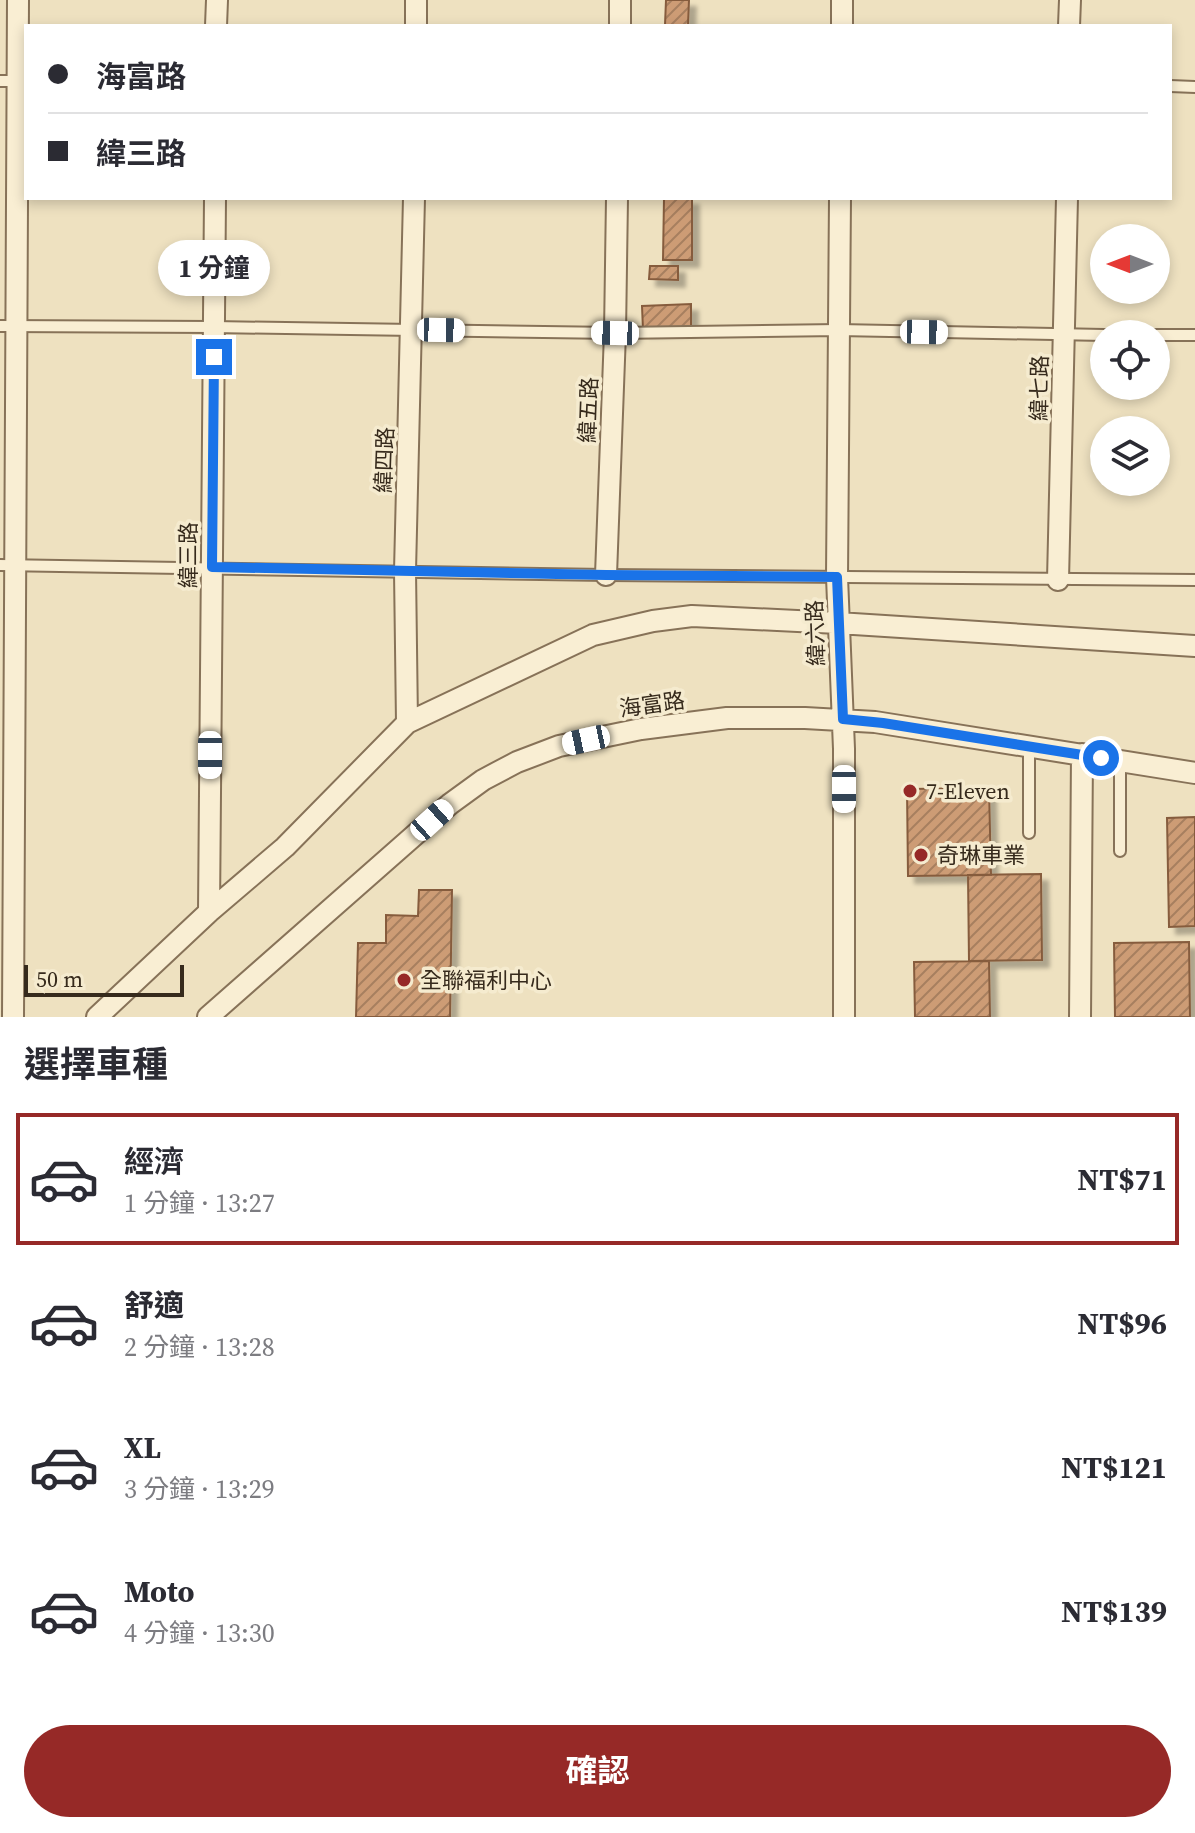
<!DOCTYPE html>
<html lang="zh-TW">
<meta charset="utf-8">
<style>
:root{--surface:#fff;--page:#f7f7f7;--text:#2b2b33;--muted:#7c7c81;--line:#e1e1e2;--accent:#962927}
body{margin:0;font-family:"Source Serif 4","Noto Sans TC",serif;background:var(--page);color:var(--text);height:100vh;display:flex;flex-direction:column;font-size:30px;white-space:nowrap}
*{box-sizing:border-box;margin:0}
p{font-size:26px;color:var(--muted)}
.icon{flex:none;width:44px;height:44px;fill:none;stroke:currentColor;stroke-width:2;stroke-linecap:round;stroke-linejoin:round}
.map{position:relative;height:1017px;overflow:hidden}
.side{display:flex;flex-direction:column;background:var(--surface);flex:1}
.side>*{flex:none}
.hud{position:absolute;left:24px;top:24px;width:1148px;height:176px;border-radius:0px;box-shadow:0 4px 12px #0003;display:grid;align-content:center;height:176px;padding:0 24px;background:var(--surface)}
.needle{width:52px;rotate:270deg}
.fabs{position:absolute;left:1090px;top:224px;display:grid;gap:16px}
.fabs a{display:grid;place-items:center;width:80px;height:80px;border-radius:50%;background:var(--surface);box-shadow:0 4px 12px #0003;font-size:40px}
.scale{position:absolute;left:24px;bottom:20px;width:160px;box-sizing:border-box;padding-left:8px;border:4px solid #362a1c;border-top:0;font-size:22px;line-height:28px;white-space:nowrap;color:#362a1c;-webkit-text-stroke:6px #f5ebcf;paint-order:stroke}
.end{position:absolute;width:36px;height:36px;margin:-18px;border:10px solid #1a73e8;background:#fff;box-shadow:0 0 0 4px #fff}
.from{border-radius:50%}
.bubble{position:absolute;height:56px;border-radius:28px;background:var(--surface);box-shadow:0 4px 12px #0003;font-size:26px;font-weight:700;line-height:56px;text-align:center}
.car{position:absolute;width:24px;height:48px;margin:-24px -12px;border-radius:10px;box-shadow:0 0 6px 2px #0007;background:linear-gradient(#fff 24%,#345 0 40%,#fff 0 76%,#345 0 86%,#fff 0)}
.hud b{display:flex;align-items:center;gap:28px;height:76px;font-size:30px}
.hud b+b{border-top:2px solid var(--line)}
.hud i{width:20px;height:20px;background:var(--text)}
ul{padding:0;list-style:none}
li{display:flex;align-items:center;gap:24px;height:132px;margin:0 16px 12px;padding:0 8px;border:4px solid transparent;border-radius:0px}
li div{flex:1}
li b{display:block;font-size:30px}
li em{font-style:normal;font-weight:700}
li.current{border-color:var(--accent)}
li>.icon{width:72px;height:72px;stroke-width:1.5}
h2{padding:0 24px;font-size:36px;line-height:96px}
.button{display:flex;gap:16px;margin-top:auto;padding:16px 24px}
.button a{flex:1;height:92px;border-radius:48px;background:var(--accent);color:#fff;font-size:32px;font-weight:700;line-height:92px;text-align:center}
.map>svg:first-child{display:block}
</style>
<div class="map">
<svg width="1195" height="1017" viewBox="0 0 1195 1017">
<defs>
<pattern id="building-hatch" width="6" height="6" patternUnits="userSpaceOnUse" patternTransform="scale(2)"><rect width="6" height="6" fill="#cd9c75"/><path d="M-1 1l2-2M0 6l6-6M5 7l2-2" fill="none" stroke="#a77f5f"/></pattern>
<filter id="shadow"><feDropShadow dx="7" dy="7" stdDeviation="2" flood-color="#0004"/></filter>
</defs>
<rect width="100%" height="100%" fill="#eee1c0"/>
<!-- building -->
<path fill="url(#building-hatch)" stroke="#865c3e" stroke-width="2" filter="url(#shadow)" d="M666,0h23l-1,25h-23z
M664,198h28v62h-29z
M650,266h28v14l-29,-1z
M691,304v24l-48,2 -1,-24z
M989,788l2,87 -83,1 -1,-87z
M1195,817v109l-26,1 -2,-109z
M1041,874l1,86 -73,1 -1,-86z
M419,890h33l-2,127h-94l2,-74h28v-28l32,1z
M1189,942l1,75h-75l-1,-74z
M989,961l1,56h-75l-1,-55z"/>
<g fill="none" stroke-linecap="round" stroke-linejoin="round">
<!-- lane casing -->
<g stroke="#877258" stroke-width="14">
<path id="lane" d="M0,81h20
M1170,86l25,1
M0,326l214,1 401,6 224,-3 265,5
M1156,335h39
M0,565l606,10 589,5
M1029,746v87
M1120,761v90"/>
</g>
<!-- street casing -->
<g stroke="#877258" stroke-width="24">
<path id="street" d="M216,26l1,-26
M416,26v-26
M620,26v-26
M842,26v-26
M1069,26l1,-26
M840,198l-3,379 7,172v268
M606,575l9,-242 2,-135
M1058,580l9,-382
M407,723l-2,-152 9,-373
M209,912l6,-714
M13,1017l5,-1017
M97,1017l112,-105 76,-65 122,-124 186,-88 60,-14 39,-5 146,7 357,23
M208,1017l242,-213 33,-24 34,-18 42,-16 82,-17 86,-11h78l70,4 320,51
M1080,1017l2,-263"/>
</g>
<!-- lane -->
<use href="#lane" stroke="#f9eed3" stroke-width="10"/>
<!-- street -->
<use href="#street" stroke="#f9eed3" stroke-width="20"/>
</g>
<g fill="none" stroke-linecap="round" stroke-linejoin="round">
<!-- route -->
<path stroke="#1a73e8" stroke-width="10" d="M214,357l-2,210 394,8 231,2 6,142 40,4 218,35"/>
</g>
<!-- markers -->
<g fill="#962927" stroke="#f5ebcf" stroke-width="3">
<circle cx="910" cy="791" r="8"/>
<circle cx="921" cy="855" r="8"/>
<circle cx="404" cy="980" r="8"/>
</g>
<g text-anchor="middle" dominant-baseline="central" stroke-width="7" stroke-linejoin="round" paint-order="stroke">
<!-- street labels -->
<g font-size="22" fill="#362a1c" stroke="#f5ebcf">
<text transform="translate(1039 388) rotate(-89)">緯七路</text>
<text transform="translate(588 410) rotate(-88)">緯五路</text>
<text transform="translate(384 460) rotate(-88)">緯四路</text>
<text transform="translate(188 555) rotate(-90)">緯三路</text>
<text transform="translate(815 633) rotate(-92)">緯六路</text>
<text transform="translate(652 704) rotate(-8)">海富路</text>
</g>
<!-- poi labels -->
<g font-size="22" fill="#362a1c" stroke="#f5ebcf" text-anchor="start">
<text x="926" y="791">7-Eleven</text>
<text x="937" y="855">奇琳車業</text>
<text x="420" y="980">全聯福利中心</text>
</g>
</g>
</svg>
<div class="fabs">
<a><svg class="needle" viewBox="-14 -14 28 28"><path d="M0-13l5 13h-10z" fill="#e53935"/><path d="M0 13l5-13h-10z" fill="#7c7c81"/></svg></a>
<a><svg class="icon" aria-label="locate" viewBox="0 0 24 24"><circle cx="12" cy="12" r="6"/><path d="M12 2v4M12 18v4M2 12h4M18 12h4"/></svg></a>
<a><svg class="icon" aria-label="layers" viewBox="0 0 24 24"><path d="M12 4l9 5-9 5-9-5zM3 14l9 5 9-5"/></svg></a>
</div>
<div class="scale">50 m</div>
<i class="end from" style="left:1101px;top:758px"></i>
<i class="end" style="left:214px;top:357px"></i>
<div class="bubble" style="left:158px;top:240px;width:112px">1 分鐘</div>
<i class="car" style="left:441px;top:330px;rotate:91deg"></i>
<i class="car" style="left:924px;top:332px;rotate:91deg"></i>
<i class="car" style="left:615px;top:333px;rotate:271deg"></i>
<i class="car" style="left:586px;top:740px;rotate:258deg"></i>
<i class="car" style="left:210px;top:755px;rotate:180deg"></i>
<i class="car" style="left:844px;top:789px;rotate:180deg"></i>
<i class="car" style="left:432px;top:820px;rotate:48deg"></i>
<div class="hud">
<b><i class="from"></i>海富路</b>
<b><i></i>緯三路</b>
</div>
</div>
<section class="side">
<h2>選擇車種</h2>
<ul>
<li class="current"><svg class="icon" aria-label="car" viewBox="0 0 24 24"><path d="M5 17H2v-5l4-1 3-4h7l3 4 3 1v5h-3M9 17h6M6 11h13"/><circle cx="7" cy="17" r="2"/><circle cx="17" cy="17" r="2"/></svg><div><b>經濟</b><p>1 分鐘 · 13:27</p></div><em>NT$71</em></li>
<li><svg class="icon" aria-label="car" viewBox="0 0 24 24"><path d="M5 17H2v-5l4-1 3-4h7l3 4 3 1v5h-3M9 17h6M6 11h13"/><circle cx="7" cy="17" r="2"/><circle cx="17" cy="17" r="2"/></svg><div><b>舒適</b><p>2 分鐘 · 13:28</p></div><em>NT$96</em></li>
<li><svg class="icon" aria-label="car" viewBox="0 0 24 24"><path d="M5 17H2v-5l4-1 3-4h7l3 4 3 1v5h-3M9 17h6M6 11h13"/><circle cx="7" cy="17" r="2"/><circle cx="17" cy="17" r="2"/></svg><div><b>XL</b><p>3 分鐘 · 13:29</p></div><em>NT$121</em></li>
<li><svg class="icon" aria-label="car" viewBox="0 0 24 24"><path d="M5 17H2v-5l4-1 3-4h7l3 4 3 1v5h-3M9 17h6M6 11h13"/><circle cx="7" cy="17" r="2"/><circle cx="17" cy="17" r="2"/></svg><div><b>Moto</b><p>4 分鐘 · 13:30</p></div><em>NT$139</em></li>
</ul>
<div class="button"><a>確認</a></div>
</section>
